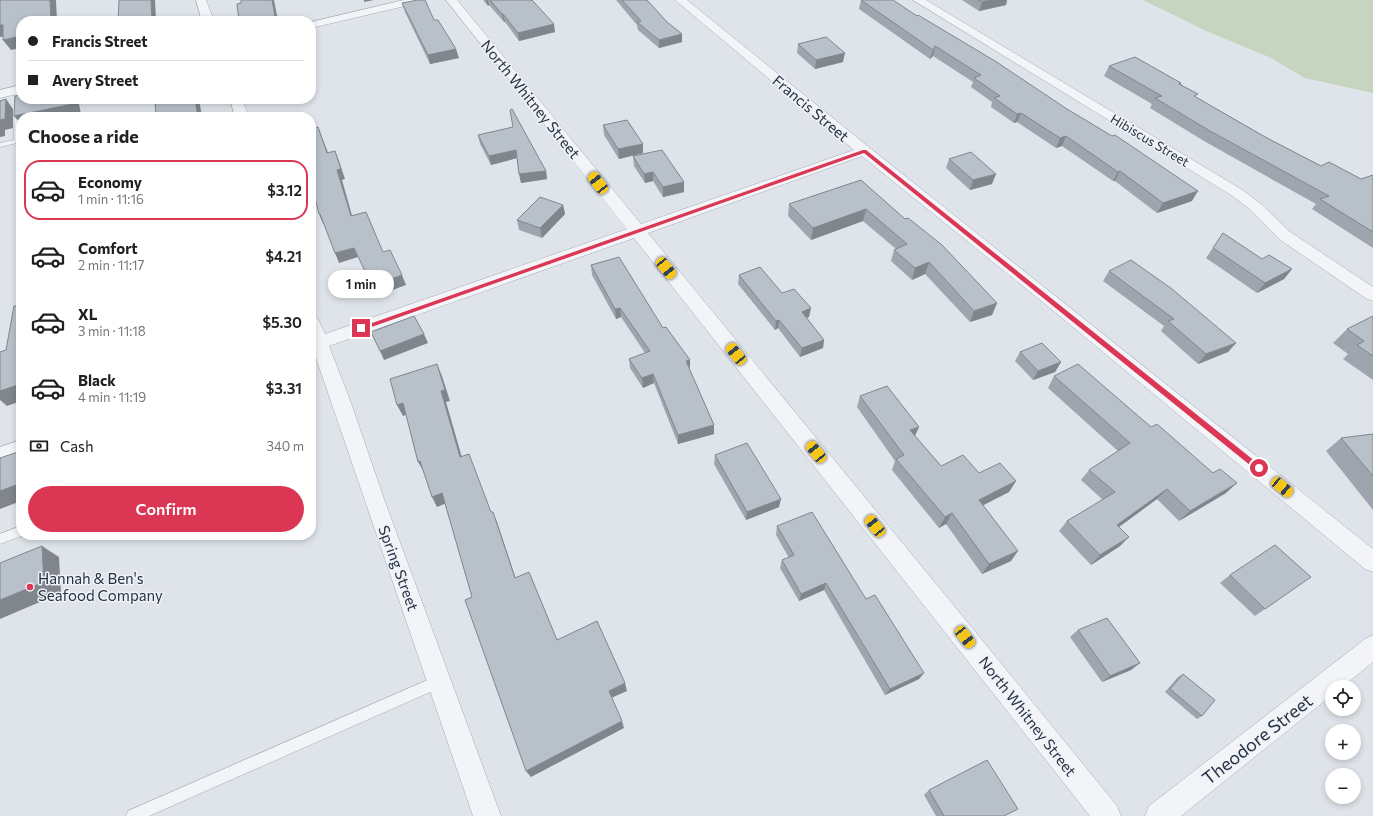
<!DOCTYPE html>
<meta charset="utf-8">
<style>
:root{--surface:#fff;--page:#f2f2f2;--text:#202124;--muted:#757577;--line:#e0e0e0;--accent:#dc3655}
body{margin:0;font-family:Commissioner,sans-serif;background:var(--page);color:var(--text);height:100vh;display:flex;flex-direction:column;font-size:15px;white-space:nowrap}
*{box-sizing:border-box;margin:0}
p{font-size:13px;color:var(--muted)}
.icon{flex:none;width:22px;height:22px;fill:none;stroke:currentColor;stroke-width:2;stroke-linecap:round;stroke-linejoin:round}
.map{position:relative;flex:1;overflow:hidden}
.drawer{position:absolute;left:16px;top:112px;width:300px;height:428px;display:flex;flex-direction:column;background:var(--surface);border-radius:16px;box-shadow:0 2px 6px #0003}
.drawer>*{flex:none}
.banner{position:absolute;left:16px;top:16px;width:300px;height:88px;border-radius:16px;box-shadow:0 2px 6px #0003;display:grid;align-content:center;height:88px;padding:0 12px;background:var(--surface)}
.controls{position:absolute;left:1325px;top:680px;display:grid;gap:8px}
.controls a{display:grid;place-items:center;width:36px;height:36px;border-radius:50%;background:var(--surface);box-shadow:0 2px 6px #0003;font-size:20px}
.end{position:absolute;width:18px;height:18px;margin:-9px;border:5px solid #dc3655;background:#fff;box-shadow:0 0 0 2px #fff}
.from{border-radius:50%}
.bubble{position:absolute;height:28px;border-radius:14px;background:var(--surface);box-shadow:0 2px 6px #0003;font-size:13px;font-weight:600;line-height:28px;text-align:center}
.car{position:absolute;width:12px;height:24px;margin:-12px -6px;border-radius:5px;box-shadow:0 0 3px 1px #0007;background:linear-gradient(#f5c518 24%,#345 0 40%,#f5c518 0 76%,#345 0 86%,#f5c518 0)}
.banner b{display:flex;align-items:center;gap:14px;height:38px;font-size:15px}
.banner b+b{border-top:1px solid var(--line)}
.banner i{width:10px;height:10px;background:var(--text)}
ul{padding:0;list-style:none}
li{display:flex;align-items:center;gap:12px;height:60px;margin:0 8px 6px;padding:0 4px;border:2px solid transparent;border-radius:16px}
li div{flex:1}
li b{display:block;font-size:15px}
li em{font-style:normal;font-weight:600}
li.on{border-color:var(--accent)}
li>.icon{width:36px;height:36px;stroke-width:1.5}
h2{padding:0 12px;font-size:18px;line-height:48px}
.pay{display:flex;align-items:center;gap:10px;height:44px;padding:0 12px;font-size:15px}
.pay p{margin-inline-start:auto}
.primary-button{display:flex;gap:8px;margin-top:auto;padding:8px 12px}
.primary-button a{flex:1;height:46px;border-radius:24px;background:var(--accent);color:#fff;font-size:16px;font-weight:600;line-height:46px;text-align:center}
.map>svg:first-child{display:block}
</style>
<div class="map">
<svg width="1373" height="816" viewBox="0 0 1373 816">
<rect width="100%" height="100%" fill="#dfe4ea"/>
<!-- green -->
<path fill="#c5d5bf" d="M1143,0h230v93l-68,-15 -36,-21 -63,-26z"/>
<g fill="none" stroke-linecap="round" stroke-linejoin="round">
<!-- service casing -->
<g stroke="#a4abb5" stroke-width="1">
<path id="service" d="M18,88l3,2v52l-21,5v-4l14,-3 1,-50z
M21,526v9h3l-24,9v-10z
M439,675l5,1 1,5 -1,5 -295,130h-23l2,-5z"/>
</g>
<!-- minor casing -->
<g stroke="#a4abb5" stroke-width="1">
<path id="minor" d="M196,0h10l8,21h-12z
M404,0h19l-1,2 -111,26v-6z
M446,0h11l184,224 213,-74 -179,-150h12c227,185 457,366 686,549v23l-8,-3 -315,-261 -188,-152 -214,77 325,396 144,177 4,10h-31l-456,-578 -305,108 21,54 34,99 117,317h-28l-159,-464 -3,1v-38l6,2 8,17 302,-105z
M913,0h13l315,189 20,15 28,27 84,56v14l-6,-2 -88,-60 -28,-29 -20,-15z
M21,85v8l-21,5v-8z
M230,99h12l7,18h-14z
M21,440v16l-21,7v-16z
M1373,635v27l-31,25h-10v8l-151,121h-36l4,-10 216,-167z"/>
</g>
<!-- service -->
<use href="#service" fill="#f2f4f8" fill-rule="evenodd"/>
<!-- minor -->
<use href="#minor" fill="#f2f4f8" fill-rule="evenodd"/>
</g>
<!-- wall -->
<path fill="#9ea5ae" d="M483,0h49l23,32 -36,9 -14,-19h-1l-15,-17 -1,1z
M616,0h31l20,22 15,12v8l-23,6 -21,-18 -1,-5z
M861,0l331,201 -35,12 -42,-32h-2l-51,-35 -6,2 -39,-26 -3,1 -23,-16 1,-5 -21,-15 2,-5 -40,-26 -3,3 -71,-50z
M962,0h45l-1,5 -27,6z
M402,3l32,17 25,38 -29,6 -25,-52z
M798,44l45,18 -28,7 -18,-16z
M1109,66l72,17v1l15,13 71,41 54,28 40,13 12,-4v73l-61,-39 4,-5 -112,-63 -54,-33 2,-4 -48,-28z
M603,125l40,28 -24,6 -15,-24z
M478,135l68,36 1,8 -26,4 -4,-25 -26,7 -11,-21z
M633,156l51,26v10l-21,5 -10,-16 -8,2 -11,-17z
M949,159l43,25 -22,6 -24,-22z
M861,180l136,123 -5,12 -22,7 -45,-48 -13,6 -21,-19 3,-11 2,-1 -33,-28 -52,19 -23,-24 1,-12z
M563,205l2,9 -23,24 -23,-8 -2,-10z
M1223,233l39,26 30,10 -8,10 -27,14 -51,-35z
M591,265l72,63 26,41 25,56v9l-36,10 -24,-61 -11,5 -13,-20 -1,-9 16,-6 -24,-36 -5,2 -24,-44z
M1109,271l127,72 -8,9 -30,12 -37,-33 3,-5 -61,-45z
M739,275l43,18 27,24 -3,1 18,22 -1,8 -23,9 -22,-29 -3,2 -37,-46z
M1373,316v64l-30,-21 5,-5 -15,-11 14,-14z
M1020,352l41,10 -6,10 -22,8 -18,-19z
M1054,376l172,117 -47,28 -22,-22 -38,28 1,19 -29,19 -32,-34 8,-10 36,-21 -22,-20 8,-10 29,-19 -70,-63z
M860,396l55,40 26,30 75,15 -7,11 -26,13 28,56 -29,13 -36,-50 -7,4 -47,-58 3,-9 -38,-54z
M1373,434v76l-47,-59 15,-13z
M715,455l64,52 -33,13 -32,-56z
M777,526l89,73 58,74 -5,6 -34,16 -61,-105 -25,11 -19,-33 2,-8 7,-2 -13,-23z
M1230,575l35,34 -10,7 -35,-33z
M1078,630l62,33 -9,7 -29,12 -32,-45z
M1183,674l19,42 -5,3 -32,-27 13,-15z
M929,790l75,26h-68l-12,-21z"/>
<!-- shaded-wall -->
<path fill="#81868d" d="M50,0h6l1,21h-6z
M151,0h4l1,21h-4z
M272,0h2l4,21h-31z
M364,0h10l-10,2z
M486,0h2l1,5 -1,1z
M992,0h15l-1,5 -27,6 3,-9z
M502,14h1l2,8h-1z
M554,24l1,8 -36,9 -1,-8z
M0,25h3l7,10 -10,2z
M682,34v8l-23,6v-8z
M21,36v12l-10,2 -8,-10z
M935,46l-2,10 -3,3 3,-9z
M456,49l3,9 -29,6 -2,-9z
M845,53l-2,9 -28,7 1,-9z
M6,99l7,10v19l-8,2v6l-5,1v-17z
M73,99h5l3,15 -14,3h-46v7l-7,-8z
M195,99h4l3,18h-4z
M1021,113l-4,9 -3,1 3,-9z
M318,127l4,10 10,26 -5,-10z
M1066,136l-4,10 -6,2 4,-10z
M643,144v9l-24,6 -1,-10z
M516,150l1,8 -26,7 -2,-9z
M335,151l4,10 6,18 -3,1 13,46 -4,-10 -14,-46z
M546,171l1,8 -26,4 -2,-9z
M1120,171l-5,10h-2l5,-9z
M653,172v9l-8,2 -1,-9z
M996,174l-4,10 -22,6 3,-10z
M684,182v10l-21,5v-10z
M1198,191l-6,10 -35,12 6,-10z
M563,205l2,9 -23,24 -2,-10z
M866,209l-3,12 -52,19 2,-12z
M319,214h1l5,10h-2z
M354,248l4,9 -19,6 -4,-10z
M929,262l-4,12 -13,6 3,-12z
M1292,269l-8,10 -27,14 8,-10z
M402,275l4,10 -30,11 -4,-10z
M997,303l-5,12 -22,7 4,-11z
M620,308l1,9 -5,2 -1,-10z
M811,308l-2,9 -9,3 2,-8z
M779,320l-1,8 -3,2 1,-9z
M424,334l4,9 -44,17 -4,-9z
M824,340l-1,8 -23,9 2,-9z
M1236,343l-8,9 -30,12 8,-10z
M690,360v9l-4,-8z
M1061,362l-6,10 -22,8 5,-9z
M437,364l5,12 8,25 -4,1 19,66 -5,-11 -19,-66z
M653,374l1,9 -11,5 -1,-10z
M311,378l5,15 -5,2z
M21,384v17l-14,5 -7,-6v-14z
M403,403l6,11 -6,2 -6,-11z
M714,425v9l-36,10v-9z
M919,427l-5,11 -4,-8z
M420,461l4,11 -6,-10z
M1016,481l-7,11 -37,19 7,-11z
M21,483v18l-21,8v-18z
M1237,483l-11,10 -47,28 11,-10z
M1167,489l-10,10 -49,36 9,-10z
M442,493l5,10 -10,4 -5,-10z
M781,499l-2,8 -33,13 1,-8z
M493,512l4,10 22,66 -4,-10z
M952,513l-6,11 -7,4 6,-11z
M1129,537l-9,9 -29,19 9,-10z
M42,546l17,11 2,36 -61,26v-19z
M1018,551l-7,10 -29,13 7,-10z
M826,583l-2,7 -25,11 2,-7z
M1140,663l-9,7 -29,12 8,-6z
M924,673l-5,6 -34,16 5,-6z
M625,683l2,8 -16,7 -2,-7z
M622,721l2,7 -93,49 -5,-6z"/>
<!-- building -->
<path fill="#b8c0ca" stroke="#81868d" d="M0,0h50l1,21 4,-1 1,1h-35v16v-1l-18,4v-15h-3z
M119,0h32l1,21h-34z
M241,0h31l3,16 -28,5h-8l-2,-17 4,-1z
M418,0h7l9,20h4l18,29 -28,6 -26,-52z
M490,0h42l22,24 -36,9 -15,-19h-1z
M622,0h25l20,22 15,12 -23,6 -22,-18 4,-1z
M861,0h32l24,16 1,-1 77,46 72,48 45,27 3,-1 83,56 -35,12 -43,-32 -2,1 -52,-36 -6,2 -39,-25 -4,1 -23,-16 6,-2 -26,-18 7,-3 -46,-29 -2,4z
M978,0h14l-10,2z
M826,37l19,16 -29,7 -18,-16z
M1135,57l46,26 -2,1 19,10 -4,2 73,42 54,28 8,-4 32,17 12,-4v57l-53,-33 9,-3 -119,-65 -55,-33 7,-2 -53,-30z
M21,95v4h52v5l-59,12 1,-20z
M6,99l-1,20 -5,1v-19z
M155,99h40l3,18h-42z
M512,109l34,62 -27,3 -3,-24 -27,6 -11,-21 35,-8 -3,-17z
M627,120l16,24 -25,5 -15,-24z
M318,127l9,26 8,-2 6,18 -4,1 14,46 15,-4 17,40 7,-2 12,25 -30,11 -18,-38 -19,5 -15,-39h-1l-8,-32v-53z
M662,150l22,32 -21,5 -10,-15 -9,2 -11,-18z
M971,152l25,22 -23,6 -24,-21z
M861,180l44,39 3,-1 34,27 55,58 -23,8 -45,-49 -14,6 -21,-18 13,-6 -41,-35 -53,19 -24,-24z
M540,197l23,8 -23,23 -23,-8z
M1223,233l39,26 7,-4 23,14 -27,14 -52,-35z
M619,257l44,71 3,-1 24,33 -4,1 28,64 -36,10 -25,-61 -11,4 -13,-19 21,-8 -30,-43 -5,1 -24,-44z
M1131,260l41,29 64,54 -30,11 -38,-33 6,-2 -65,-48z
M760,267l22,26 12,-4 17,19 -9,4 22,28 -22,8 -23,-28 -3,1 -37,-46z
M21,305v79l-21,7v-39l6,-2 8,-44z
M414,316l10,18 -44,17 -9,-19z
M1373,316v40l-16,-11 7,-4 -17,-12z
M1042,343l19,19 -23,9 -18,-19z
M437,364l8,26 -4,1 19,66 9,-3 22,58h2l22,66 14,-6 28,68 40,-19 28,62 -16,8 13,30 -96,50 -61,-171 7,-3 -30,-104 -10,4 -12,-36 -2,1 -15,-59 -6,2 -7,-26z
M1078,364l73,63 6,-3 56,49 7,-4 17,14 -47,28 -23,-22 -50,36 12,12 -29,18 -33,-34 48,-29 -26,-22 41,-27 -76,-67z
M887,386l32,41 -9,3 31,36 22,-11 16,18 21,-10 16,18 -37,19 39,51 -29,13 -37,-51 -7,4 -49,-58 8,-4 -44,-59z
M1373,434v42l-32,-38z
M747,443l34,56 -34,13 -32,-57z
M21,451v32l-21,8v-33z
M812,512l54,87 9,-4 49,78 -34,16 -64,-106 -25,11 -19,-34 12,-5 -17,-29z
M1275,545l36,32 -46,32 -35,-34z
M42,546l2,36 -44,18v-37z
M1107,618l33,45 -30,13 -32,-46z
M1183,674l32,26 -13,16 -32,-27z
M987,760l31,49 -14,7h-60l-15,-26z"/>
<!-- route -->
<path fill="#dc3655" d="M863,150h3l395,316v4h-5l-392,-317 -501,177h-5v-2z"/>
<!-- markers -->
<circle fill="#dc3655" stroke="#eff2f7" stroke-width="1.5" cx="30" cy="587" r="4"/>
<g text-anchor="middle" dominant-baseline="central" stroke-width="3" stroke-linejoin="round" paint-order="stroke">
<!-- far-street labels -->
<g font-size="13" fill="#263143" stroke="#eff2f7">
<text transform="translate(1150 140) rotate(31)">Hibiscus Street</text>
</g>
<!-- street labels -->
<g font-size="15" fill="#263143" stroke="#eff2f7">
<text transform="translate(531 99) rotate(51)">North Whitney Street</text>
<text transform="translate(811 108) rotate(40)">Francis Street</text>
<text transform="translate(399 568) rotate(70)">Spring Street</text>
<text transform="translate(1028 716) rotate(52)">North Whitney Street</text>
</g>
<!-- poi labels -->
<g font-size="15" fill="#263143" stroke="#eff2f7" text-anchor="start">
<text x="38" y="578">Hannah &amp; Ben's<tspan x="38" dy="17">Seafood Company</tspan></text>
</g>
<!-- near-street labels -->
<g font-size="18" fill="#263143" stroke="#eff2f7">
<text transform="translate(1257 739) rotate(-38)">Theodore Street</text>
</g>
</g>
</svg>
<div class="controls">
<a><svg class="icon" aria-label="locate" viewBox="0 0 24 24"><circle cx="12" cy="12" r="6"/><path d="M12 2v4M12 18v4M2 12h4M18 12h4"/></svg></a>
<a>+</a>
<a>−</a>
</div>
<i class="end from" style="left:1259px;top:468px"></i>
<i class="end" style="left:361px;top:328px"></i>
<div class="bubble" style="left:328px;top:270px;width:66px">1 min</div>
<i class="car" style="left:598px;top:183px;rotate:322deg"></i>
<i class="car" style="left:666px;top:268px;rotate:141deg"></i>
<i class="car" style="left:736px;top:354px;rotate:321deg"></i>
<i class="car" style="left:816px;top:452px;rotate:321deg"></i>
<i class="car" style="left:1282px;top:487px;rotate:130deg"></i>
<i class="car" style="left:875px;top:526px;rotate:321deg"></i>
<i class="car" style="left:965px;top:637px;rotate:142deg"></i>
<div class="banner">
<b><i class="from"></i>Francis Street</b>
<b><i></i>Avery Street</b>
</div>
<section class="drawer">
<h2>Choose a ride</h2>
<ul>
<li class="on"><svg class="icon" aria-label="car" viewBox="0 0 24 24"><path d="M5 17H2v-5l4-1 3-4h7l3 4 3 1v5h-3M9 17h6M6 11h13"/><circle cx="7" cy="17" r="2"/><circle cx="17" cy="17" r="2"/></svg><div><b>Economy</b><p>1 min · 11:16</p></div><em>$3.12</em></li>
<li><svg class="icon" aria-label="car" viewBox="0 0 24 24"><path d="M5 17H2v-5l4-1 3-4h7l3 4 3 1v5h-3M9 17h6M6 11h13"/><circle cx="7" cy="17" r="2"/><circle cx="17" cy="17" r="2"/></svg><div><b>Comfort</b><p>2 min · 11:17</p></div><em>$4.21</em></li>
<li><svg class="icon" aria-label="car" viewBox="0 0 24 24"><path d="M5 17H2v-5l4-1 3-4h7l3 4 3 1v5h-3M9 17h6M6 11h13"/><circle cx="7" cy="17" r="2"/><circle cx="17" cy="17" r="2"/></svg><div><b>XL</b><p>3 min · 11:18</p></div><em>$5.30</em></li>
<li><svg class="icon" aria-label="car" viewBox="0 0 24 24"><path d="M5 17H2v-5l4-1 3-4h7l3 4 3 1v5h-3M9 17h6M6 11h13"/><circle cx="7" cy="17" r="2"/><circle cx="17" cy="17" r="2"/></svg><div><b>Black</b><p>4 min · 11:19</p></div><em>$3.31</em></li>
</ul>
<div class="pay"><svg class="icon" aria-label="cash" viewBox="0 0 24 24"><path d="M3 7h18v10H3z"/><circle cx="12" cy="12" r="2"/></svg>Cash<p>340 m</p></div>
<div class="primary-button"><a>Confirm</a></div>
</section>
</div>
